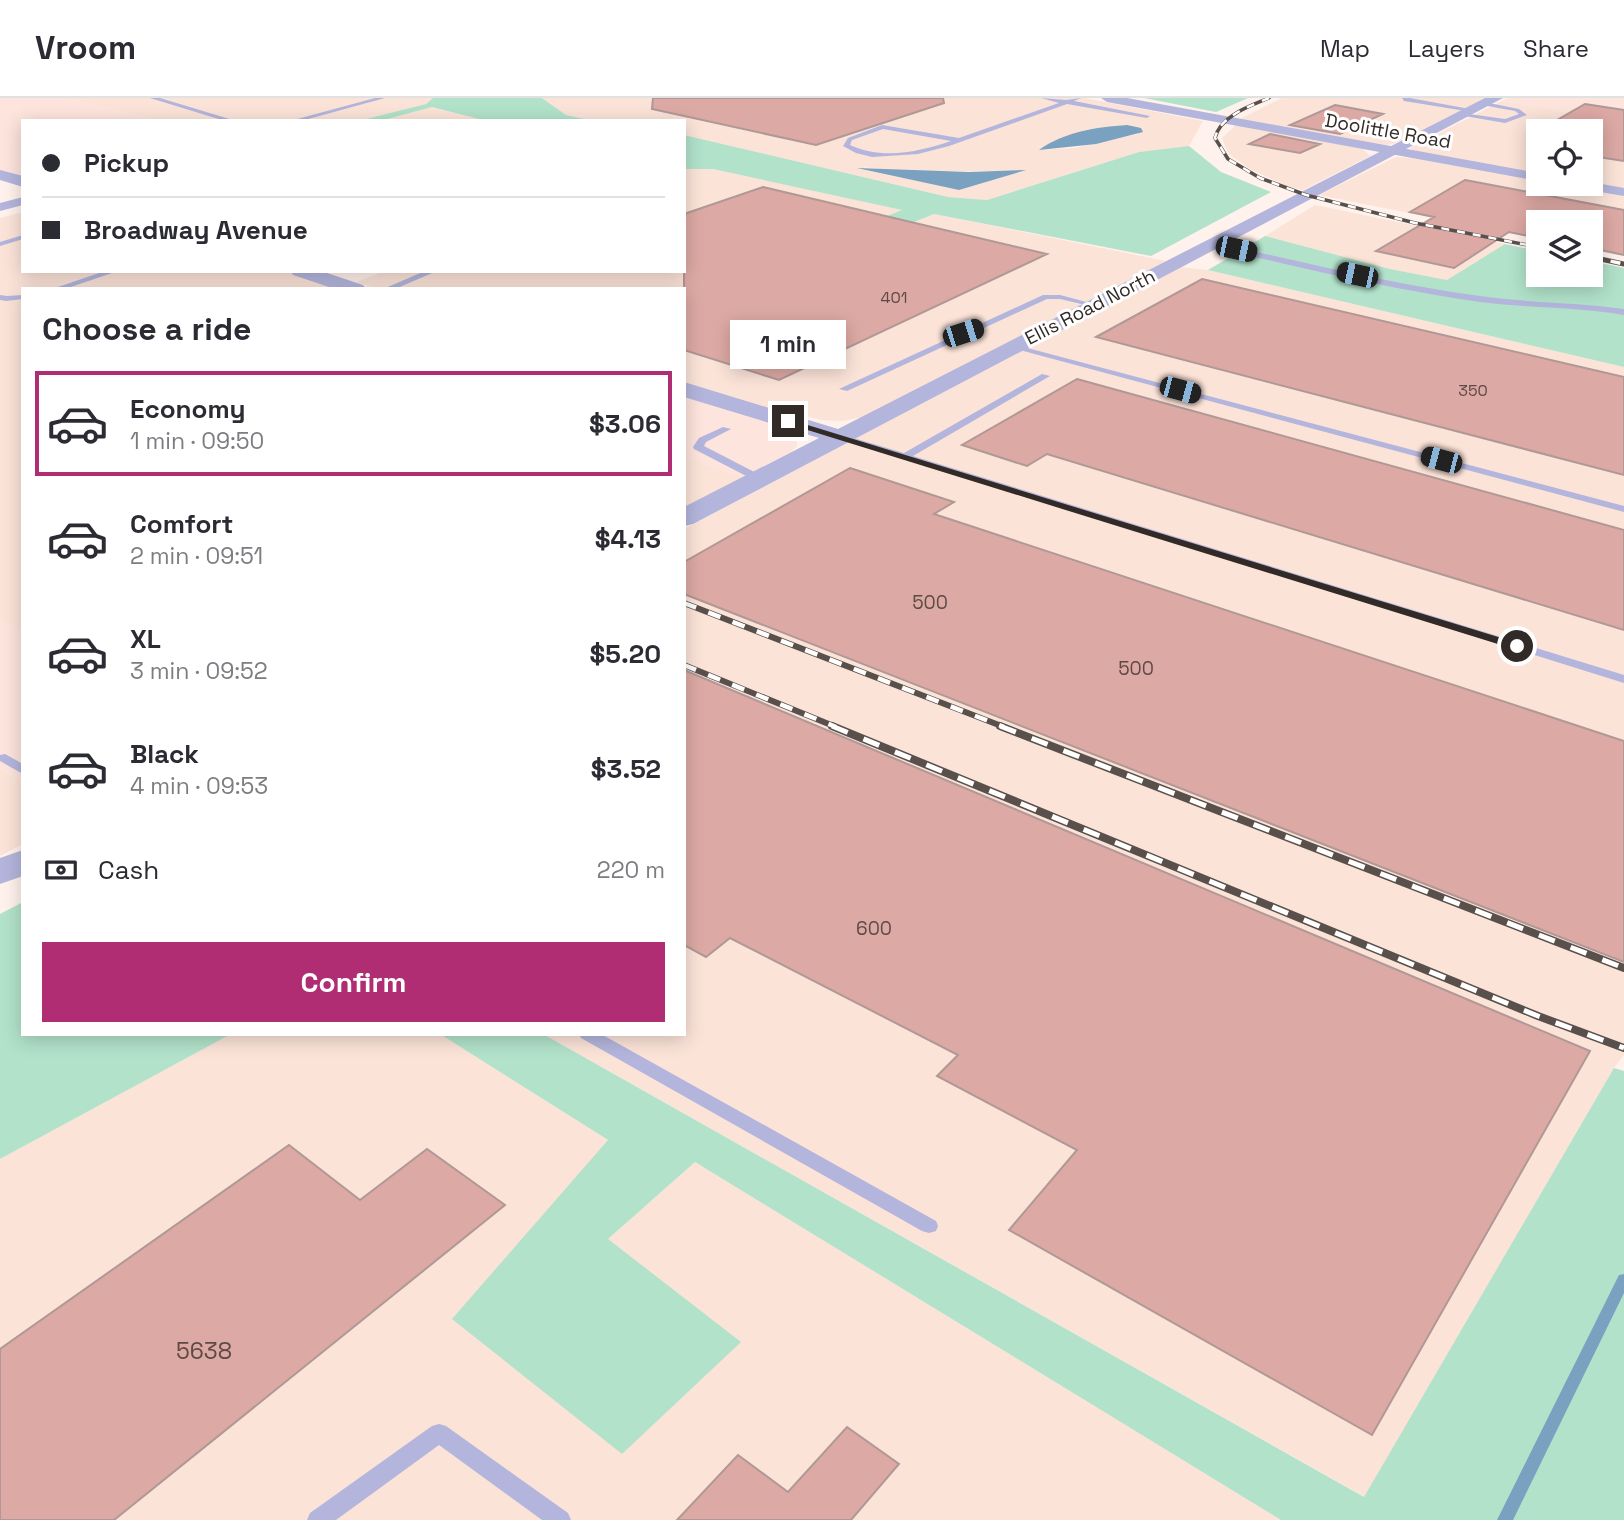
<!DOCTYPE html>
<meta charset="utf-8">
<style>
:root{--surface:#fff;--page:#f7f7f7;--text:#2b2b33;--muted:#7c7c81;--line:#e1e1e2;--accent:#b02c73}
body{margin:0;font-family:"Space Grotesk",sans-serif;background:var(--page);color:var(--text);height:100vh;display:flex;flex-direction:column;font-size:26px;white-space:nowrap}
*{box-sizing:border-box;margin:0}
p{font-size:23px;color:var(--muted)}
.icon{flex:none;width:38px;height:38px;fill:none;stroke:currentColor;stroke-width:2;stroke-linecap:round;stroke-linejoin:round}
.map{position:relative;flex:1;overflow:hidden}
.sheet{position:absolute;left:21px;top:189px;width:665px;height:749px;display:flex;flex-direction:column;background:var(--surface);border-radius:0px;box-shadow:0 4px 18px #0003}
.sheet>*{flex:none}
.banner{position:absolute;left:21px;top:21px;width:665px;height:154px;border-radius:0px;box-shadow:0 4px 18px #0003;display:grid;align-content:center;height:154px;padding:0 21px;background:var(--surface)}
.fabs{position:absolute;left:1526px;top:21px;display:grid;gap:14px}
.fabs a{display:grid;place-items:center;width:77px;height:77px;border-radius:0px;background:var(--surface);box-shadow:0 4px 18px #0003;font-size:35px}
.end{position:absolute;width:32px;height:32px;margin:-16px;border:9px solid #322a26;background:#fff;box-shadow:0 0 0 4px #fff}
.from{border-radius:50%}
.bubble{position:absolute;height:49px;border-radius:0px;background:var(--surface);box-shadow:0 4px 18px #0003;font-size:23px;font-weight:700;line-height:49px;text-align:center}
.car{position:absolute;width:21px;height:42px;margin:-21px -10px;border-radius:9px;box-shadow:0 0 5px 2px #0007;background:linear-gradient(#222 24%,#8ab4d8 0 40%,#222 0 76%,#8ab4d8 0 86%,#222 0)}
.banner b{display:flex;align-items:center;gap:24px;height:66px;font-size:26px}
.banner b+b{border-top:2px solid var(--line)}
.banner i{width:18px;height:18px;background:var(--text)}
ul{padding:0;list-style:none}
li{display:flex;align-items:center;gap:21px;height:105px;margin:0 14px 10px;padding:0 7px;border:4px solid transparent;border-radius:0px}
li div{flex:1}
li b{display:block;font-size:26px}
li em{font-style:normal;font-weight:700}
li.current{border-color:var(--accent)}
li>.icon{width:63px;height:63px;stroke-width:1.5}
h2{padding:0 21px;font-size:32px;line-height:84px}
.pay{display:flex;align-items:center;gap:18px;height:77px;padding:0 21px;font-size:26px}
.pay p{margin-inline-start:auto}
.action{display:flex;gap:14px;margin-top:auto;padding:14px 21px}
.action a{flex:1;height:80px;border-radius:0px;background:var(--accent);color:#fff;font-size:28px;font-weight:700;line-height:80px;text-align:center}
header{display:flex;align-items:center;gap:42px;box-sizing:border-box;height:98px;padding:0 35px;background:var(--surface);border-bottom:2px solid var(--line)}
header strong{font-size:33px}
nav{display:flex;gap:38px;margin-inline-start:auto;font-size:24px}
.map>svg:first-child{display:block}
</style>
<header>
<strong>Vroom</strong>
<nav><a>Map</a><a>Layers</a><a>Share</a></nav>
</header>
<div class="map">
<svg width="1624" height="1422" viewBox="0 0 1624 1422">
<rect width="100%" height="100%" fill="#fff1eb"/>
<!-- commercial -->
<path fill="#fde4dc" d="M0,0h66l93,23h-136v57l-23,-7z
M1508,0h116v23l-122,-20z
M684,298l103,32 10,7v11l-6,6 -48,25 -59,-20z
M0,522l23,12v151l-23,-14z"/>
<!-- built -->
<path fill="#fbe3d8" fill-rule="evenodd" d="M66,0h367l-7,6 -68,17h-198z
M542,0h542l119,23 -14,25 -50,6 -152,48 -39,-3 -264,-62v-14h-90l-28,-6zM1127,27l11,9 -64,14 -34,2 17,-10 30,-10zM861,69l39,4h123l-64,19z
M1282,0h204l-90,45 -10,2 -148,-25z
M1502,3l122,20v68l-33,-5v-53h-53v44l-121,-22 -7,-5z
M432,9l55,14h-107z
M1236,27l127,24 7,7 -67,34 -16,-4 -37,-17 -21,-15 -7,-16z
M1396,59l17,1 125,22v4h23l63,11v61l-33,-6v-28h-53v17l-219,-44z
M684,71h29l190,41 -219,87v-8h-306l-22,-7 29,-11h299z
M1315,107l190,39 -58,36 -57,-11 -125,-33z
M23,114v59h264l55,18h-319v343l-23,-12v-402z
M934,116l232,47 -298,155 -26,5 -20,-1 -75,-17 -63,-20v-68z
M1180,169l28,3 416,97v688l-10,13 -249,429 -822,-463h141v-505z
M684,359l59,20 -59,31z
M0,671l23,14v61l-23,12z
M231,936h209l169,107 -156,178 155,-80 87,-77 586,358h-1281v-361z"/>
<!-- green -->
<path fill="#b2e2ca" d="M433,0h109l24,17 28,6h-107l-55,-14 -52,14h-22l68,-17z
M1144,0h104l-32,14z
M684,37l264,62 39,3 152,-48 50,-6 32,26 50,20 -120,64 -217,-42 -250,101v-18l218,-87 -189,-41h-29z
M1265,138l125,33 57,11 58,-36 33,7v24h53v-14l33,7v99l-416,-97z
M23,804v132h208l-231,125v-245z
M440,936h103l821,463 250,-429 10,3v449h-343l-586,-358 -87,77 133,103 -119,112 -170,-135 156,-179z"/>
<!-- water -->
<path fill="#7aa1c0" d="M1127,27l14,3 2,4 -47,12 -57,6c25,-18 57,-23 88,-25z
M857,70l112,4 57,-2 -67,20z"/>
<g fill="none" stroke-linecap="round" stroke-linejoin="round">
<!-- stream -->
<path fill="#7aa1c0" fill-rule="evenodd" d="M1624,1176v19l-111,227h-16l122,-245z"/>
</g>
<!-- building -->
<path fill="#dda9a4" stroke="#af9896" stroke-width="2" d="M653,0h290l1,5 -128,42 -164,-36z
M1585,6l39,6v51l-33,-5v-25h-53z
M1335,7l48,9 -43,20 -50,-9z
M1270,36l50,10 -20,9 -51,-9z
M1465,82l159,30v45l-33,-7v-26h-53v16l-29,-6 -55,36 -78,-17 58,-34 -24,-5z
M763,89l152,36 132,31 -268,126 -95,-30v-136z
M1202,181l422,98v98l-528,-138z
M1077,281l547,151v100l-577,-176 -20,12 -65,-21z
M850,370l104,34 -20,12 690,227v221l-940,-368v-32z
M684,572l906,381 -218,384 -363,-205 68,-80 -140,-74 21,-21 -228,-117 -24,19 -22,-12z
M289,1047l71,55 67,-51 78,56 -391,315h-114v-171z
M847,1329l52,37 -48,56h-174l61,-65 50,37z"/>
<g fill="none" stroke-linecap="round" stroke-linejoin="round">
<!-- service -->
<path fill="#b3b5dc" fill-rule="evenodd" d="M150,0h10l76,23h-11z
M375,0h10l-84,23h-11z
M1041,0l25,2 15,-2 -7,3 76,15 -3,2 -80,-14 -118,42 -31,8 -46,3 -16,-4 -13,-7 5,-8 34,-13 77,13 100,-35zM883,31l68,12c-32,11 -69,19 -101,4l2,-5z
M1402,0h8l65,12 -3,2 -68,-11z
M1484,4l35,7 8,6 -22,8 -46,-8 3,-2 43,6 14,-5 -4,-3 -33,-6z
M23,137v4l-23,7v-4z
M1211,144c89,19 178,42 269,54 48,7 96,6 144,13v6c-48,-8 -96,-7 -144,-13 -91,-13 -182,-35 -272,-56l-1,-2z
M105,173h13l-53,18h-13z
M425,173h12l-42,18h-12z
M0,197l7,1 16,-1v4l-17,2 -6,-1z
M1043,197h17l38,10 -4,2 -34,-8h-13l-200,92 -8,-2z
M1012,246l612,162v6l-612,-164z
M1042,276l8,2 -137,80 711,219v8l-789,-246 5,-3 64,19z
M723,329l8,2 -25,13 -2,4 60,31v4h-8l-62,-32 -1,-2 6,-9z
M5,656l18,10v10l-23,-13v-6z
M579,936h22l335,187 2,5 -2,5 -7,2 -7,-2 -341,-193z
M439,1326l7,2 122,87 3,7h-29l-103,-75 -103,75h-29l3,-7 122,-87z"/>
<!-- minor -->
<path fill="#b3b5dc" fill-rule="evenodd" d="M1101,0h26l411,75v8l-431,-79z
M1591,84l33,6v8l-48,-8 -7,-4z
M23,99v8l-23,6v-8z"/>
<!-- tertiary -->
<path fill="#b3b5dc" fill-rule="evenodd" d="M1485,0h18l-810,426 -9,2v-19l135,-69 -135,-41v-15l154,47z
M0,72l23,6v11l-23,-7z
M290,173h31l42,14 3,4h-31l-42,-14z
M23,752v26l-23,8v-26z"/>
<!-- rail-far3 casing -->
<g stroke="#59504b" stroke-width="3.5">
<path id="rail-far3" d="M1269,0c-19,8 -49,18 -54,40l13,21 32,19 46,17 109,28 123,24"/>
</g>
<!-- rail-far2 casing -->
<g stroke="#59504b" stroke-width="5">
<path id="rail-far2" d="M1591,159l33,7"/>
</g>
<!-- rail-far1 casing -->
<g stroke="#59504b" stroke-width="6">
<path id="rail-far1" d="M684,505l320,124
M684,567l152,62"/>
</g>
<!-- rail casing -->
<g stroke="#59504b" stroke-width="8">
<path id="rail" d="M832,628l706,290 86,32
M1000,628l624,242"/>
</g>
<!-- rail-far3 -->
<use href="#rail-far3" stroke="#fff" stroke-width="2.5" stroke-dasharray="8" stroke-linecap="butt"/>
<!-- rail-far2 -->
<use href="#rail-far2" stroke="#fff" stroke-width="3.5" stroke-dasharray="10" stroke-linecap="butt"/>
<!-- rail-far1 -->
<use href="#rail-far1" stroke="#fff" stroke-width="4.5" stroke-dasharray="13" stroke-linecap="butt"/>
<!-- rail -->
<use href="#rail" stroke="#fff" stroke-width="5" stroke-dasharray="17" stroke-linecap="butt"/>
</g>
<!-- route -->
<path fill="#322a26" d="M788,321l733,225 1,2 -8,3 -729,-226z"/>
<g text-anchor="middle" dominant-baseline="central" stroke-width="6" stroke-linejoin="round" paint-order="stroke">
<!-- far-number labels -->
<g font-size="16" fill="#5d4a46">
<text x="894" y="199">401</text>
<text x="1473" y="292">350</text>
</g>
<!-- far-street labels -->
<g font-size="19" fill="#322a26" stroke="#fff">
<text transform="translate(1388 33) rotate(10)">Doolittle Road</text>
<text transform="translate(1090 209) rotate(-27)">Ellis Road North</text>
</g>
<!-- number labels -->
<g font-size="19" fill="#5d4a46">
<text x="930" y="504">500</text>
<text x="1136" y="570">500</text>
<text x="874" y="830">600</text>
</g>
<!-- near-number labels -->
<g font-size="23" fill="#5d4a46">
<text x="204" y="1253">5638</text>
</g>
</g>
</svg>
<div class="fabs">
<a><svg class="icon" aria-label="locate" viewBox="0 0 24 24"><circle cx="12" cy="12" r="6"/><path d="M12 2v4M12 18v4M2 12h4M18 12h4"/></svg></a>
<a><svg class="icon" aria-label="layers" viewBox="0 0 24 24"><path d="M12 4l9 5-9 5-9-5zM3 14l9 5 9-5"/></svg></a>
</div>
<i class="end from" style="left:1517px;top:548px"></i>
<i class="end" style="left:788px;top:323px"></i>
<div class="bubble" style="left:730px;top:222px;width:116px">1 min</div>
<i class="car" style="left:1236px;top:151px;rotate:102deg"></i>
<i class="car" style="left:1357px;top:177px;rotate:282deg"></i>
<i class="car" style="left:963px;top:235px;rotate:72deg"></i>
<i class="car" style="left:1180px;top:292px;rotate:105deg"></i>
<i class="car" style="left:1441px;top:362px;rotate:285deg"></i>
<div class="banner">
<b><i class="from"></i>Pickup</b>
<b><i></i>Broadway Avenue</b>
</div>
<section class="sheet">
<h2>Choose a ride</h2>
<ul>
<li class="current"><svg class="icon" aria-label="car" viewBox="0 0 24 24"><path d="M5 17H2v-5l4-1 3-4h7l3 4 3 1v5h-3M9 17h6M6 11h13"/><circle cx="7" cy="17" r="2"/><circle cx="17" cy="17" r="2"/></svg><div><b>Economy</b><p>1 min · 09:50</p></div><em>$3.06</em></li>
<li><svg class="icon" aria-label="car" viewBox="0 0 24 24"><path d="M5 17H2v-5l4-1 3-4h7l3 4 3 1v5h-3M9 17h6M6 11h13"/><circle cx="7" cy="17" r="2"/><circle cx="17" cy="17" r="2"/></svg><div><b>Comfort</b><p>2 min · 09:51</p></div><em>$4.13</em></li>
<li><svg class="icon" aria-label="car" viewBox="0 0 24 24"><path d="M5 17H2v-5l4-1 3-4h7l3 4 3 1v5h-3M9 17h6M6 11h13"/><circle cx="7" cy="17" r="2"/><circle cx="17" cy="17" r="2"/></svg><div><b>XL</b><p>3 min · 09:52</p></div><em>$5.20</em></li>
<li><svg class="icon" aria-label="car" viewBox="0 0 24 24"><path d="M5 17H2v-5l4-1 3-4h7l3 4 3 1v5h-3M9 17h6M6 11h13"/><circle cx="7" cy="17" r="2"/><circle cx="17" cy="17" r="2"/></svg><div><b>Black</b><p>4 min · 09:53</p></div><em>$3.52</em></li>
</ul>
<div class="pay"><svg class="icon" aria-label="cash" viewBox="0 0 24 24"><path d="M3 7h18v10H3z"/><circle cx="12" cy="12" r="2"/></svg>Cash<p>220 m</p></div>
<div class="action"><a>Confirm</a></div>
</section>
</div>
